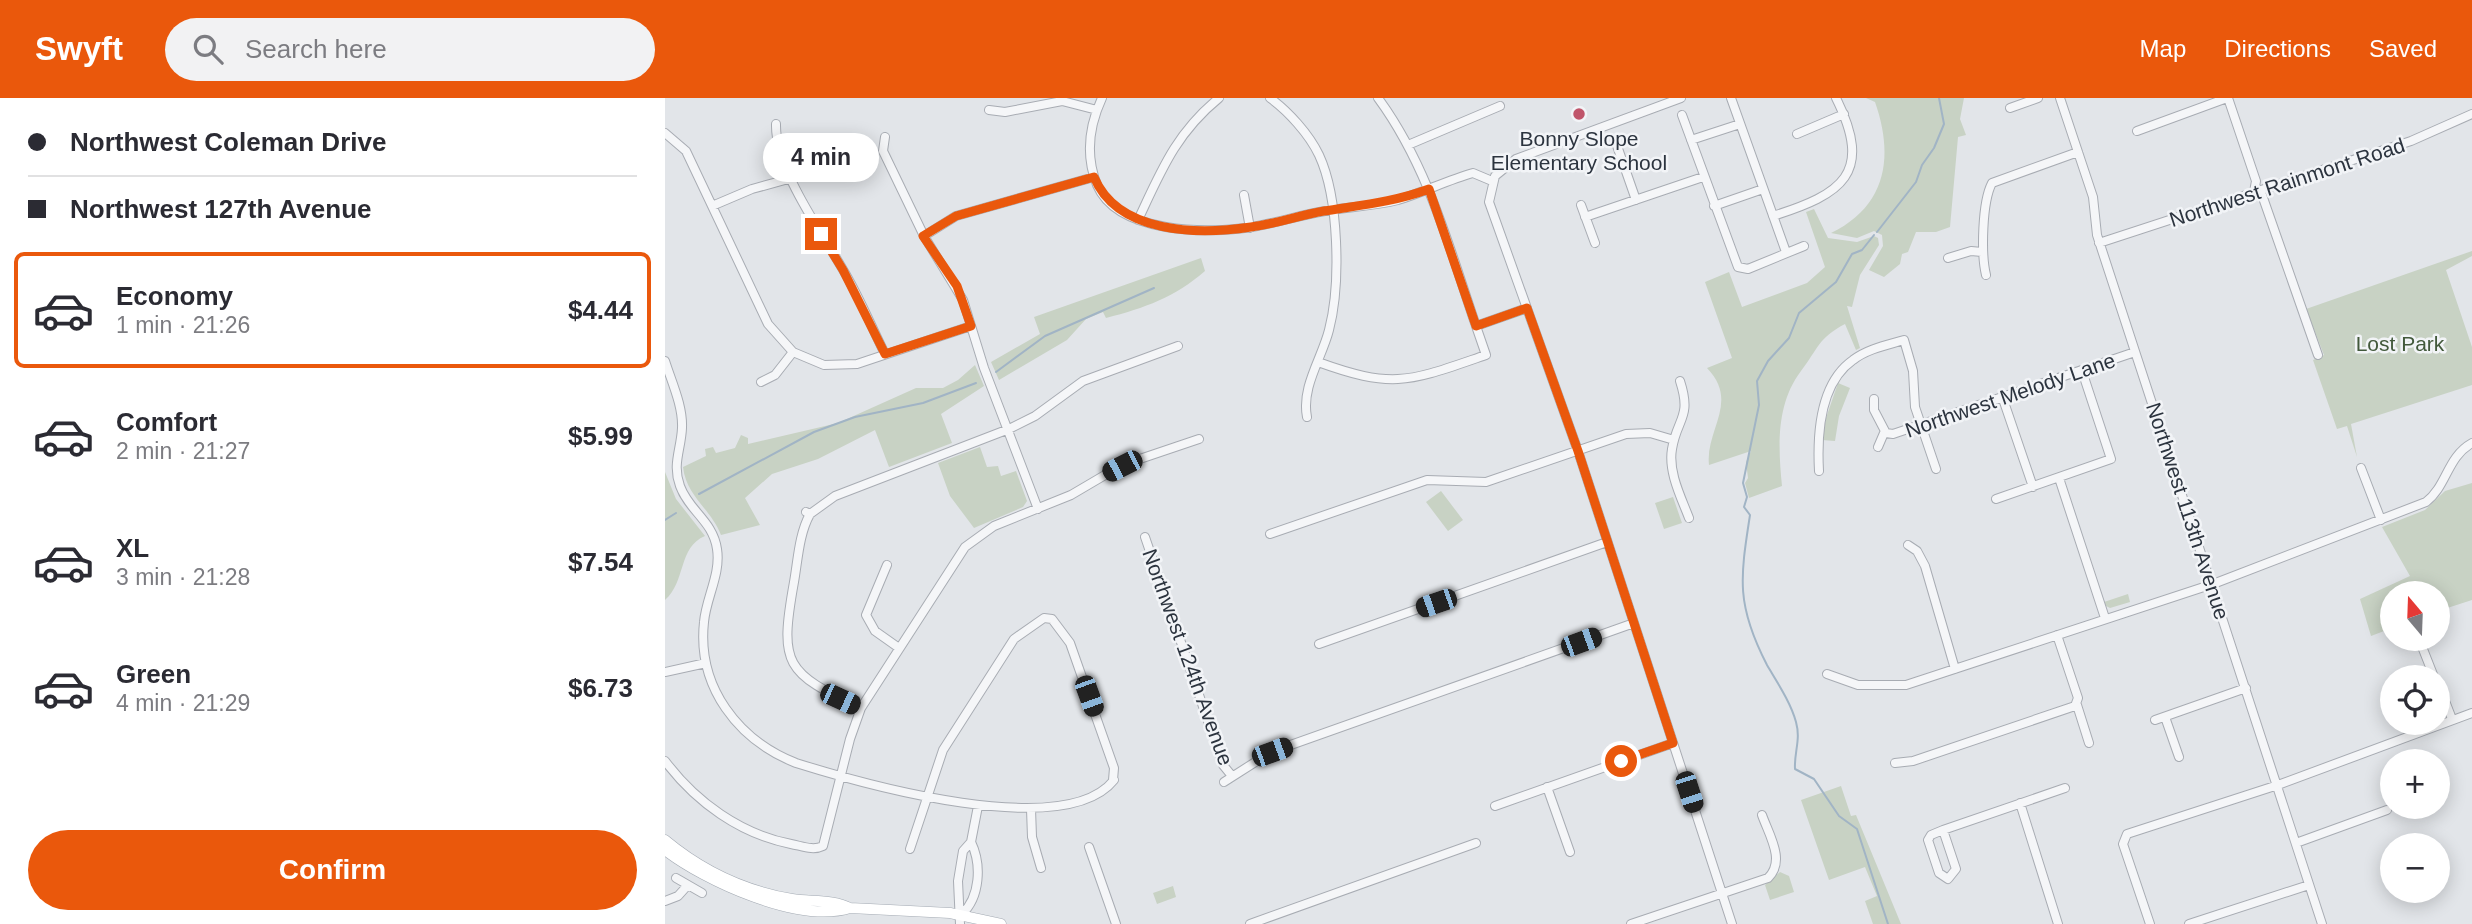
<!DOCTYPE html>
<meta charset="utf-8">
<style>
:root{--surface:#fff;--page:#f2f2f3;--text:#2b2b33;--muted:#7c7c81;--line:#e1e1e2;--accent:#ea580c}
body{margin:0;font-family:Arial,sans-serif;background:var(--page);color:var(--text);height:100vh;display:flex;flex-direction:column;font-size:26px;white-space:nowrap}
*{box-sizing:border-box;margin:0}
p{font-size:23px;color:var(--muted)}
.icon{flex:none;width:38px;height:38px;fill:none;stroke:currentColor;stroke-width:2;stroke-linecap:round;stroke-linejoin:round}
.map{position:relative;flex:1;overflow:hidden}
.side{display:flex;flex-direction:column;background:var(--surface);width:665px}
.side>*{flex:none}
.banner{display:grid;align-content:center;height:154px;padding:0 28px;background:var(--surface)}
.needle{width:46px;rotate:341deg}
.controls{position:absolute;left:1715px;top:483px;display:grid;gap:14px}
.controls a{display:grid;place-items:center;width:70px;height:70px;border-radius:50%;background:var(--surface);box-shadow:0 4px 18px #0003;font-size:35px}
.end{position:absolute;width:32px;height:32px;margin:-16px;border:9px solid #ea580c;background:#fff;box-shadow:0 0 0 4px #fff}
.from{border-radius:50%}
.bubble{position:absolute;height:49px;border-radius:24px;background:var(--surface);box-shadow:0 4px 18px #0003;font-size:23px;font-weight:700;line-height:49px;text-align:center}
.car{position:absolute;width:21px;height:42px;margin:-21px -10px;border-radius:9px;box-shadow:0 0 5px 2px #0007;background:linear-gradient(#222 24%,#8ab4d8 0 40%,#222 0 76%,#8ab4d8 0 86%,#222 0)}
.banner b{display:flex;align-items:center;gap:24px;height:66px;font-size:26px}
.banner b+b{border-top:2px solid var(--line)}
.banner i{width:18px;height:18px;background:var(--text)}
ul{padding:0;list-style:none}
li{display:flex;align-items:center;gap:21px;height:116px;margin:0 14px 10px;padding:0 14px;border:4px solid transparent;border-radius:10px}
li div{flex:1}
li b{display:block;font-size:26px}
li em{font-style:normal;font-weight:700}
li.active{border-color:var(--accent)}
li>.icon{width:63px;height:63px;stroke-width:1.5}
.button{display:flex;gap:14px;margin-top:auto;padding:14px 28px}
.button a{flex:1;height:80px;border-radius:42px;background:var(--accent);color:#fff;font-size:28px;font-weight:700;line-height:80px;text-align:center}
header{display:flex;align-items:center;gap:42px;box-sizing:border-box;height:98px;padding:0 35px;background:var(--accent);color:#fff}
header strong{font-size:33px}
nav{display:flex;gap:38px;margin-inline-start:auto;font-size:24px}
.search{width:490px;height:63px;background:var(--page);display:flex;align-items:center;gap:18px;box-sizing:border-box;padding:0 24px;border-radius:38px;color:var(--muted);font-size:26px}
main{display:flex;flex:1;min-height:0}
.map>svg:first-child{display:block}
</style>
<header>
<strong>Swyft</strong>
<div class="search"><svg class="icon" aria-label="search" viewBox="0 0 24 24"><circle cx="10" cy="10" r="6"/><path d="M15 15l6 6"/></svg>Search here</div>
<nav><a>Map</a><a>Directions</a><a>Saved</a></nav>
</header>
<main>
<section class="side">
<div class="banner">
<b><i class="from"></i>Northwest Coleman Drive</b>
<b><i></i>Northwest 127th Avenue</b>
</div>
<ul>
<li class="active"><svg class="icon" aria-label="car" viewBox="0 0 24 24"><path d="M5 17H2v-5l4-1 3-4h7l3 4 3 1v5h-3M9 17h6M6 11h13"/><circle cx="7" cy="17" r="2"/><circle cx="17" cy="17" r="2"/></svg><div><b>Economy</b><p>1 min · 21:26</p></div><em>$4.44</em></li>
<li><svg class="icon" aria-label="car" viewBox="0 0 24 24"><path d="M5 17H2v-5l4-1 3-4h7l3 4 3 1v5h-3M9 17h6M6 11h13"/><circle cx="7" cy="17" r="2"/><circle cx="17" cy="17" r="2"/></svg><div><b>Comfort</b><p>2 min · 21:27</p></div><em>$5.99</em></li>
<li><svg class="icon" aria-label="car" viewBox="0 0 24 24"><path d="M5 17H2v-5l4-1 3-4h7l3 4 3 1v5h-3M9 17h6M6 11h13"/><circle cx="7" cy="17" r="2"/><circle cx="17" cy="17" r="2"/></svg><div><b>XL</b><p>3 min · 21:28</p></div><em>$7.54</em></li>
<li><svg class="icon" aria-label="car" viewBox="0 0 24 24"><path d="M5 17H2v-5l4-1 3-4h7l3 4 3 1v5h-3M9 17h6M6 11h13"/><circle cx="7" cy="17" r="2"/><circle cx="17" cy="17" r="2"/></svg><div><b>Green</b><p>4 min · 21:29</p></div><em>$6.73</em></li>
</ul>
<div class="button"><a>Confirm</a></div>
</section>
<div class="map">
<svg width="1807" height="826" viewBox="0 0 1807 826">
<rect width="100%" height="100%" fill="#e2e5e9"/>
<!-- green -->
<path fill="#c8d2c4" d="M1201,0h98l-4,21 6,16 -8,2 -8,90 -14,5h-20l-8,20 -6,2 -2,10 -16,13 -15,-7 14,-24 -1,-11 -8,-4 -17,7 -26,-5c56,-27 63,-77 44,-131z
M1149,111l14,29 29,4 17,-6 4,2 1,7 -19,30 -8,32 -5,-1 13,42 -4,2 -11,-26c-27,14 -27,25 -44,47 -25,33 -23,75 -19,115l-33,12 -4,-15 3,-5 -2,-16 5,-11 -42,14c-4,-35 31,-63 -2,-97l25,-10 -27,-76 24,-10 13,35 65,-24 18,-16 -19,-55z
M1807,153v5l-26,14 26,77v38l-121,39 6,33 -10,-31 -10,3 -24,-69 11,-5 -18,-46z
M536,160l4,13c-30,26 -60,37 -99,47l-3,-6 -17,7 -19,21 -68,40 -8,-18 49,-28 -6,-17z
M310,267l9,21 -43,28 11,29 -63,24 -14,-37 -57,29 -46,15 -27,24 15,27 -39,10c-10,-26 -35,-39 -38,-68l23,-11 -1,-7 8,-2 3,6 19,-5 6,-13 7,3v6l90,-21 78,-35h27l15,-8z
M1173,285l12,5 -11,28 -4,25 -13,-1 4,-22z
M315,349l7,20 11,-1 3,10 15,-5 11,30 -4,6 -49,21 -24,-32 -12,-33z
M0,374l11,27 29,37c-27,11 -19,46 -40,64z
M1807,385v117l-34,11v-18h-46v35l-21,8 -11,-37 50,-23 -28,-49 43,-17 20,-19z
M776,393l22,29 -15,11 -22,-29z
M1008,399l9,26 -18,6 -9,-26z
M1463,496l2,8 -20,6 -4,-2 -2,-4z
M1176,688l10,30 5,-1 45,109h-28l-8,-23 12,-5 -12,-29 -36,13 -28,-80z
M1115,774l9,4 5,16 -24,8 -5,-15z
M508,788l3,11 -19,7 -4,-11z"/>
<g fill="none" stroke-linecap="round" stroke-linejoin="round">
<!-- stream -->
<path stroke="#a1b4c5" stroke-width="2" d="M1212,134l39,-50 6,-17 12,-17 10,-24 -5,-26
M1209,137l-12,15 -10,4 -16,28 -37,31 -10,25 -21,23 -11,20 2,24 -16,78 4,14 -3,10 6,8c-10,64 -14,90 17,150 10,17 24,38 29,57 5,18 -2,30 -1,47l19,10 25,37 18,13 31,95
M331,274l49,-36 109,-48
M34,396l115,-62 41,-15 68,-14 53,-20
M0,422l11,-7"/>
<!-- minor casing -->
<g stroke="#a8acb3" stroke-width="10">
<path id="minor" d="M437,0c-13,28 -17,57 -5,87 21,49 111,49 155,42 25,-4 48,-12 73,-16 24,-4 49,-5 73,-11 26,-8 50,-20 75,-27l19,8
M605,0c18,13 39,36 49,57 20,43 22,129 10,175 -7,28 -28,57 -22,87
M713,0c50,68 71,149 98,228
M1016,0l-165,61 -21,17 -6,26 89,249 154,473
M1066,0l55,154
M1395,0l33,99 4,38 225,689
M1563,0l28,83 -2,11
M1345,10l28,-10
M324,12l16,2 57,-11 35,9
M1017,17l56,152 10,2 56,-23
M111,26c-1,44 44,106 66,144 17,28 29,58 43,86
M1472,33l90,-33
M0,35l21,18 82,173 25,28 31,13 33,-1 114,-38
M1132,36l47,-20
M220,39l-2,14 41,85 39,64 21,68 54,141
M950,42l21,60
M1026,42l49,-16
M743,47l92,-39
M1596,94l57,163
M579,97l6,33
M916,107l14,38
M47,108l40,-17 40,-11
M1049,108l49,-17
M1108,118c69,-22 101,-42 63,-118
M920,119l118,-40
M473,122c23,-49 38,-87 81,-122
M259,138l32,-20 138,-39
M1434,145l312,-102 61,-27
M1283,160l23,-7 11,1
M1321,177c-5,-21 -4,-73 6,-92l86,-31
M0,263c7,22 18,45 17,67 -1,22 -10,36 -2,58 9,25 33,35 37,63 4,25 -11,49 -13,73 -7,65 34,118 92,141 67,21 269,79 318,17
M653,264c77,28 92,19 168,-7l-10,-29 51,-18
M1015,283c12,37 -3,37 -8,68 -4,23 9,48 17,69
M96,284l14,-7 18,-23
M1209,301v11l12,23 7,1 242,-82
M1338,301l30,88
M1213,349l6,-14
M1696,370l20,52
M1154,373c-2,-37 1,-88 34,-111 14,-11 34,-15 51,-20l9,31 2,36 21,62
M1394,380l46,140
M1331,401l115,-40 -29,-88
M141,414l4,2c-11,20 -12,45 -16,68 -15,83 -9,91 67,126
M145,416l25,-18 174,-67 26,-13 48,-35 95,-35
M605,436l157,-54 59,2 140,-48 24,-1 24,7
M480,439l78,228 9,11
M1243,447l9,6 8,15 30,103
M222,467l-21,50 9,16 24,17
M1754,541l15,38
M654,546l288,-102
M0,574l41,-9
M1162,576l31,11h48l307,-101 213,-82c21,-16 21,-45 46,-59
M1773,585l14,36
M1412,607l12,38
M1500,619l14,40
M1490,622l91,-32
M0,663c31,41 75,73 126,83 11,2 22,7 32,2l27,-107 11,-31 104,-161 29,-21 77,-31 51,-30 77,-26
M1230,665l18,-2 162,-55 3,-8 -21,-63
M559,684l47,-30 363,-129
M882,689l23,65
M1355,705l38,121
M830,708l178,-63
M366,711l1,28 9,31
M1278,732l13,39 -8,10 -9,-6 -11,-33 3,-5 12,-5 122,-42
M1631,745l91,-33
M424,749l27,77
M245,751l33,-99 71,-111 30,-21 8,1 18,24 44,125 -1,12
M11,780l26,15
M0,803l13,-5 9,-10
M297,816c18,-17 20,-49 9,-72
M295,826l-2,-43 5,-30 8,-9 7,-36
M585,826l226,-81
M966,826l137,-46c18,-17 1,-43 -6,-63
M1485,826l-27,-80 4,-10 151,-49 194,-72
M1524,826l120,-39"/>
</g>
<!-- major casing -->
<g stroke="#a3aab3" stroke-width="11">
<path id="major" d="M0,742c36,30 80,51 127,59 19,3 41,0 58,9
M0,752c40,31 134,74 185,58l100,5 51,11"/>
</g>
<!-- minor -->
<use href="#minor" stroke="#f5f6f8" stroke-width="8"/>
<!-- major -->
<use href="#major" stroke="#fff" stroke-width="10"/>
</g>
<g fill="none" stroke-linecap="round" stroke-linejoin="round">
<!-- route -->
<path stroke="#ea580c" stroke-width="9" d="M156,136l22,36 42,84 86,-28 -14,-40 -34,-50 33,-20 138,-39c24,57 104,58 157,50 25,-3 49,-12 73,-16 37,-6 70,-9 105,-22l47,137 51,-18 51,143 95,292 -52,18"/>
</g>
<!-- markers -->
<circle fill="#c0556b" stroke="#f2f4f7" stroke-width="2.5" cx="914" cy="16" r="7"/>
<g text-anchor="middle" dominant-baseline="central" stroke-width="5" stroke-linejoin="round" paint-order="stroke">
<!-- poi labels -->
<g font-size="21" fill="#2c343f" stroke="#f2f4f7">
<text x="914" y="40">Bonny Slope<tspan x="914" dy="24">Elementary School</tspan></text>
</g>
<!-- street labels -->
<g font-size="21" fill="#2c343f" stroke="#f2f4f7">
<text transform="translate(1622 84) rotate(-18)">Northwest Rainmont Road</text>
<text transform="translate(1345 297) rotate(-19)">Northwest Melody Lane</text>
<text transform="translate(1523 413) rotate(72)">Northwest 113th Avenue</text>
<text transform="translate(523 559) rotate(70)">Northwest 124th Avenue</text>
</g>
<!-- park labels -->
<g font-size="21" fill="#42593b" stroke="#f2f4f7">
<text x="1735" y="245">Lost Park</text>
</g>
</g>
</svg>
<div class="controls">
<a><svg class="needle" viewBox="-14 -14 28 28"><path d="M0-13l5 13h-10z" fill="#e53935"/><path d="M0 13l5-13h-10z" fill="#7c7c81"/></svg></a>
<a><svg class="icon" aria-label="locate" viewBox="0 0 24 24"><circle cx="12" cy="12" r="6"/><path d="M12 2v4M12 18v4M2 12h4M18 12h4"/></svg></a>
<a>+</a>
<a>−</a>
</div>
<i class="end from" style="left:956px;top:663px"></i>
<i class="end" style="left:156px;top:136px"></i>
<div class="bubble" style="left:98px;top:35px;width:116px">4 min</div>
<i class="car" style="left:457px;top:368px;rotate:243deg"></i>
<i class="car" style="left:771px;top:505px;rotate:251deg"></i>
<i class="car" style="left:916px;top:544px;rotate:70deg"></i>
<i class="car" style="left:424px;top:598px;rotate:160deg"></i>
<i class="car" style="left:175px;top:601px;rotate:115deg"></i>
<i class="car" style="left:607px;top:654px;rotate:70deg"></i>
<i class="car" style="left:1024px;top:694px;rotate:162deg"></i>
</div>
</main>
